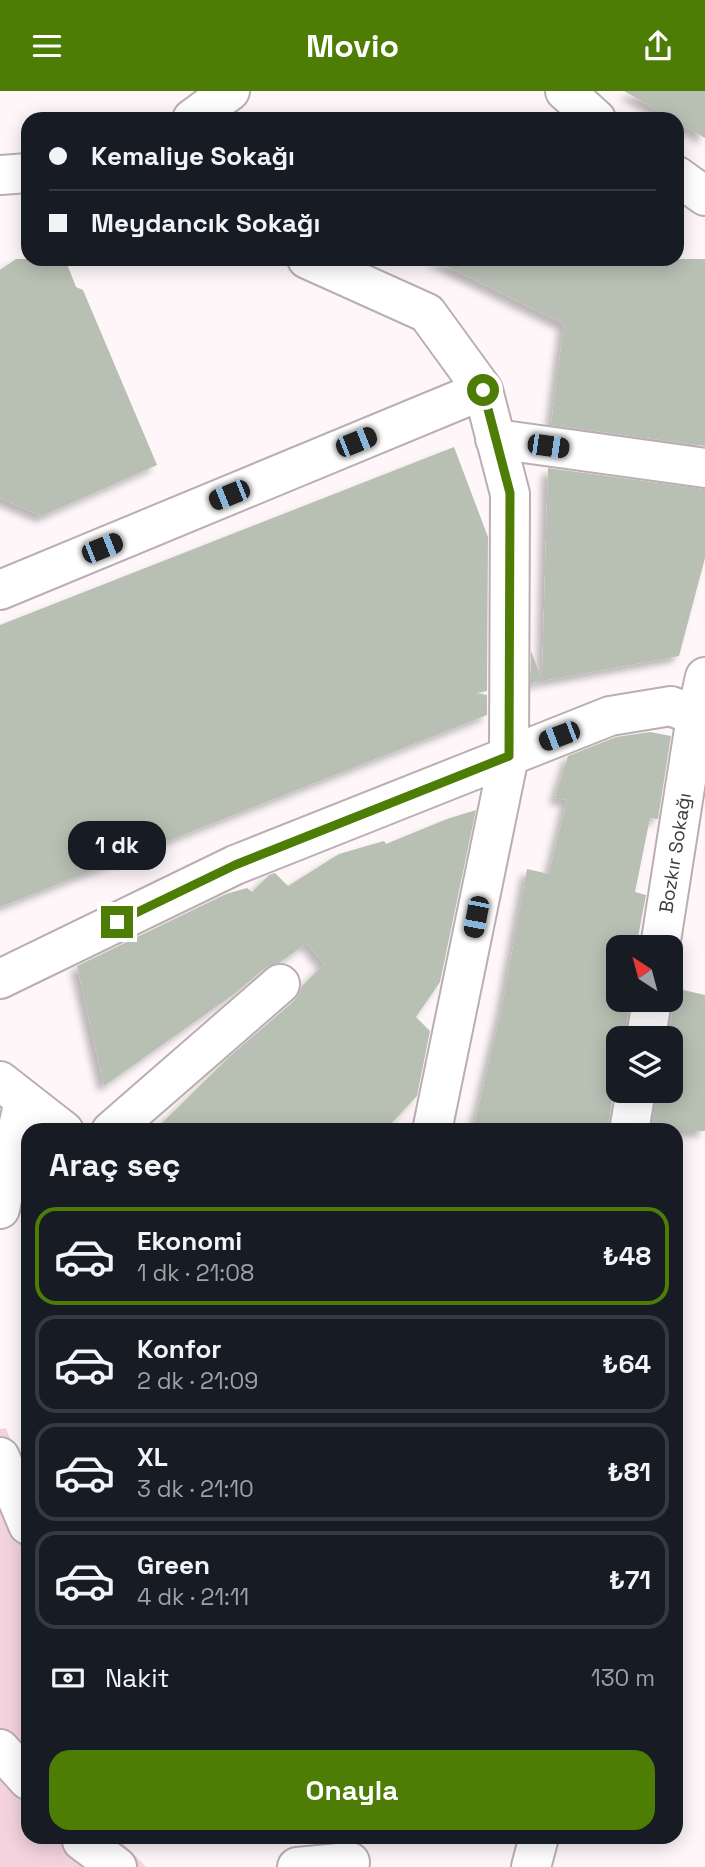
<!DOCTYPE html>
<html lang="tr">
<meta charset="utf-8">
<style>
:root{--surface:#171b24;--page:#20242c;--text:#f1f3f6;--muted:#9ea1a6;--line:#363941;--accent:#4e7d06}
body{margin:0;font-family:"Space Grotesk",sans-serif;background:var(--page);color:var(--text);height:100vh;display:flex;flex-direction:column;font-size:26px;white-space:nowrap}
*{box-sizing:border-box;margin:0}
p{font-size:23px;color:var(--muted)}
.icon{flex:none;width:38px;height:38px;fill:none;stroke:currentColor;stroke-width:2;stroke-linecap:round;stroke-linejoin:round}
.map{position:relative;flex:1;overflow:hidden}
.drawer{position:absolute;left:21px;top:1032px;width:662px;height:721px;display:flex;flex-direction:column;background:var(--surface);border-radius:21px;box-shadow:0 4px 18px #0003}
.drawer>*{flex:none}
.guide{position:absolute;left:21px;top:21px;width:663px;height:154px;border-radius:21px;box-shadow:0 4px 18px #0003;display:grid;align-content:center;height:154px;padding:0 28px;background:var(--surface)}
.needle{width:46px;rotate:324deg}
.tools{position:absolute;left:606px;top:844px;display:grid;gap:14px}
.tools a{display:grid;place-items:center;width:77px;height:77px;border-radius:14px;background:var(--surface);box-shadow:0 4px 18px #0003;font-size:35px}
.end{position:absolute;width:32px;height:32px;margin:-16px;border:9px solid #4e7d06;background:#fff;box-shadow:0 0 0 4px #fff}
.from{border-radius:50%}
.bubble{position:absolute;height:49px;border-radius:21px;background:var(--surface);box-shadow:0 4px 18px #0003;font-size:23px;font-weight:700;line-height:49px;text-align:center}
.car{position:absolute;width:21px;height:42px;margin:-21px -10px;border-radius:9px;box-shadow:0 0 5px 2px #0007;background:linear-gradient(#222 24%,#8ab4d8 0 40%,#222 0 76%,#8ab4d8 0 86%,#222 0)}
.guide b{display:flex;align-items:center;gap:24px;height:66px;font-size:26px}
.guide b+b{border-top:2px solid var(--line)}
.guide i{width:18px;height:18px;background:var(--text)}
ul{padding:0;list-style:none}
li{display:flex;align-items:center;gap:21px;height:98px;margin:0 14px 10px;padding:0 14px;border:4px solid var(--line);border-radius:21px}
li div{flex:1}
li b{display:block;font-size:26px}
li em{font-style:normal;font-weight:700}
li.current{border-color:var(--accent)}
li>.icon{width:63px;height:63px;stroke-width:1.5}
h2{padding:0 28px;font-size:32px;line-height:84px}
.pay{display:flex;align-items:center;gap:18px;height:77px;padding:0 28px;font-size:26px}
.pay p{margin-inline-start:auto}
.action{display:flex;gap:14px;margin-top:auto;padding:14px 28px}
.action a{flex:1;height:80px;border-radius:21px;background:var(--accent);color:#fff;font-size:28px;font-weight:700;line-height:80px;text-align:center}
header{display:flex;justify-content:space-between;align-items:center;height:91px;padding:0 28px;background:var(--accent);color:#fff;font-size:32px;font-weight:700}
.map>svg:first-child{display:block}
</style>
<header><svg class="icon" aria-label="menu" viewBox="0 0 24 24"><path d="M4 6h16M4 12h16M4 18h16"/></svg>Movio<svg class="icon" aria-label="share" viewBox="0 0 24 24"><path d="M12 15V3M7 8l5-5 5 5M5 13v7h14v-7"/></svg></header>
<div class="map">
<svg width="705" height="1776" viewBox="0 0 705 1776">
<defs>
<filter id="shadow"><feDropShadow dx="-6" dy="6" stdDeviation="3.5" flood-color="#0004"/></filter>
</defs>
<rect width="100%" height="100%" fill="#fef6f8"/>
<!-- green -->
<path fill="#f4d3de" d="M6,1337l22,60v349l90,1 28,29h-146v-438z"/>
<!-- building -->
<path fill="#b8bfb3" filter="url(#shadow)" d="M624,0h81v47l-28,-16v-3h-5z
M16,168h49l11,28 7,3 74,175 -115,51 -42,-18v-228z
M432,168h273v187l-154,-21 13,-101z
M454,356l34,90 -1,154 -11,2 11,2v20l-487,192v-282z
M548,377l157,21v69l-26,98 -148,27v-32l11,28z
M650,641l21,4 -13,83 -8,-1 -15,74 11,3 -10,52h-18v52h12l-5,39h-7v41l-4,7 -6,45h-135l29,-124 25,-138 22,5 18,-74 -12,-2 13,-42 48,-19z
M476,719l-36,172 -24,35 14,14 -13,65 -33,35h-230l75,-74 65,-56 6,-9 1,-5 23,-23 -17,-21 -28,20 -13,4 -29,25 -133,94 -27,-120 149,-72 21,-6 5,4 17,-17 6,-2 13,13 51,-32 45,-13 2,3 61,-25z
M670,896l35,8v136h-54l6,-41h13v-52h-2l6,-36z"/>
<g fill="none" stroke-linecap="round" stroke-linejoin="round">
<!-- minor casing -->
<g stroke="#bbaeb2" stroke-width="42">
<path id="minor" d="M565,0l31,28
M192,28l38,-28
M0,84l28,-2
M677,85l28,20
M307,168l120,54 56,77 27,104 -1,262 -77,375
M495,348l210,29
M0,499l483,-200
M660,856l36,-230 9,-40
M0,888l235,-114 375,-149 61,-10 34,14
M646,947l6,-39
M0,990l64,50
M111,1040l169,-147
M629,1040l7,-41
M0,1118l24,-109
M0,1366l28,68
M0,1658l28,31
M81,1746l1,4 35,26
M297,1776l53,-5
M531,1776l8,-30"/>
</g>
<!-- minor -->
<use href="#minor" stroke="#fff" stroke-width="38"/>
</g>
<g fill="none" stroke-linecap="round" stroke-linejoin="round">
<!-- route -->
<path stroke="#4e7d06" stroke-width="9" d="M117,831l118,-57 274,-109 1,-263 -27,-103"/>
</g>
<g text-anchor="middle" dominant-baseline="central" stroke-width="5" stroke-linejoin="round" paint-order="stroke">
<!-- street labels -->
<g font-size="19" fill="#403a3c" stroke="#fff">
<text transform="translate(675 762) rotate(-81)">Bozkır Sokağı</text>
</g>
</g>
</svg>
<div class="tools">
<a><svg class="needle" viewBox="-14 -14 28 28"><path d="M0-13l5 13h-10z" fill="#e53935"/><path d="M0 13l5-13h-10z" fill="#9ea1a6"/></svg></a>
<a><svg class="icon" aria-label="layers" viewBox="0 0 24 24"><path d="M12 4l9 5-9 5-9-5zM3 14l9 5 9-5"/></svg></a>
</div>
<i class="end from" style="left:483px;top:299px"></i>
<i class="end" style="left:117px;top:831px"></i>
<div class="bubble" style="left:68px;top:730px;width:98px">1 dk</div>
<i class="car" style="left:356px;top:351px;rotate:68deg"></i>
<i class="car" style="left:548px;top:355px;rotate:98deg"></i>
<i class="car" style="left:229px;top:404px;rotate:248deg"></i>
<i class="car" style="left:102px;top:457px;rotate:68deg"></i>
<i class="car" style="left:559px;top:645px;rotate:249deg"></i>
<i class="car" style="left:476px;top:826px;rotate:191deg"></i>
<div class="guide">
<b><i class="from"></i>Kemaliye Sokağı</b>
<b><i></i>Meydancık Sokağı</b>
</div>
<section class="drawer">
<h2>Araç seç</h2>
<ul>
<li class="current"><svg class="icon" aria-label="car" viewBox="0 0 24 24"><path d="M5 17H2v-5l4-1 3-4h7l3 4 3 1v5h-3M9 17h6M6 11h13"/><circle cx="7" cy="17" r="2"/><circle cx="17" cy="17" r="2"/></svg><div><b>Ekonomi</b><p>1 dk · 21:08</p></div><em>₺48</em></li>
<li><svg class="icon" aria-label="car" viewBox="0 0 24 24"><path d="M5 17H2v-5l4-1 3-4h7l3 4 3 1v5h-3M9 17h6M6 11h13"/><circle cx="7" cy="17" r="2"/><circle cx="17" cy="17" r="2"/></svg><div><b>Konfor</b><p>2 dk · 21:09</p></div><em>₺64</em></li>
<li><svg class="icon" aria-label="car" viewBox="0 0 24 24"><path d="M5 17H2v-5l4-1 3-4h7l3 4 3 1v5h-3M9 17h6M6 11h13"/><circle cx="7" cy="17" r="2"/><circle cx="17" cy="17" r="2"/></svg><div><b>XL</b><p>3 dk · 21:10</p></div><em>₺81</em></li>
<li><svg class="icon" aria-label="car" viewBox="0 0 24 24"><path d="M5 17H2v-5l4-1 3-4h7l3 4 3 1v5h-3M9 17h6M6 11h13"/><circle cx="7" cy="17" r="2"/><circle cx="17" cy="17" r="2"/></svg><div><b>Green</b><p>4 dk · 21:11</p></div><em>₺71</em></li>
</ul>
<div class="pay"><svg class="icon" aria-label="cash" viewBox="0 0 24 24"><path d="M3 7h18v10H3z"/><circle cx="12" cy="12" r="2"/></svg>Nakit<p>130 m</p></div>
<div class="action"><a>Onayla</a></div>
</section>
</div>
